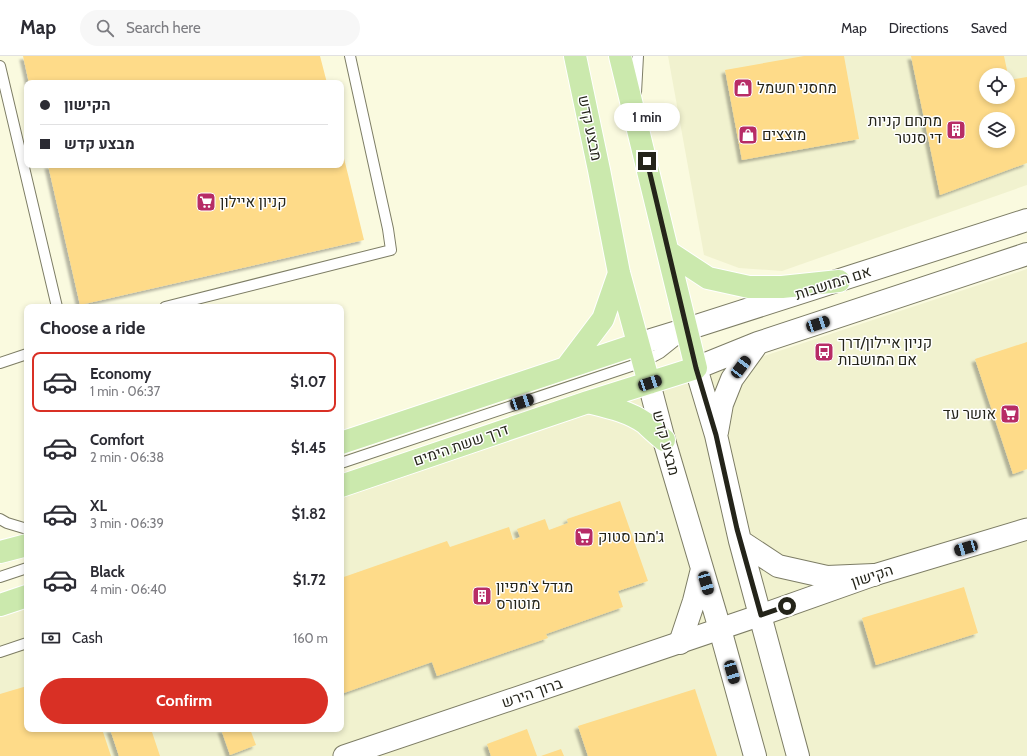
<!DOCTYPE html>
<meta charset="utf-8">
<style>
:root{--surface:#fff;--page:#f7f7f7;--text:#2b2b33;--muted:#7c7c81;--line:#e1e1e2;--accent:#d93025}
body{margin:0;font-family:Cabin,Heebo,sans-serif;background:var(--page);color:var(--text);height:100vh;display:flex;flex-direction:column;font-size:15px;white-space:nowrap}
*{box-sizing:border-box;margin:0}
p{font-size:13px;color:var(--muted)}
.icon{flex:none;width:22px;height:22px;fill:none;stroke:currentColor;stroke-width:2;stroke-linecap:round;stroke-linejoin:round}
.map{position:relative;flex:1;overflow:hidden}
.side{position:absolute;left:24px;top:248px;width:320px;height:428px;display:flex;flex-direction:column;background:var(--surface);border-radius:8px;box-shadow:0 2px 6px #0003}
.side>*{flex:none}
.guide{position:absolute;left:24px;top:24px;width:320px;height:88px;border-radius:8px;box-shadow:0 2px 6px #0003;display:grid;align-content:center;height:88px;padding:0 16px;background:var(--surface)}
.fabs{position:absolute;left:979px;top:12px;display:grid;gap:8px}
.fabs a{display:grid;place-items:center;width:36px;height:36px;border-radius:50%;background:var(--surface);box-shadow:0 2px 6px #0003;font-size:20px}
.end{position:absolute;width:18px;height:18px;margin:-9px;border:5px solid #24241a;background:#fff;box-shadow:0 0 0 2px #fff}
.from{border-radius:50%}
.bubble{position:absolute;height:28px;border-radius:14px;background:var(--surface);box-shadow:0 2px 6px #0003;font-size:13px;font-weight:700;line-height:28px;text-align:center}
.car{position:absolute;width:12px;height:24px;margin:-12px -6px;border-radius:5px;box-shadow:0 0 3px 1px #0007;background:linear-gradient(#222 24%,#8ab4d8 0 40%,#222 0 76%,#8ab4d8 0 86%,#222 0)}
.guide b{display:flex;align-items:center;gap:14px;height:38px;font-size:15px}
.guide b+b{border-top:1px solid var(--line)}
.guide i{width:10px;height:10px;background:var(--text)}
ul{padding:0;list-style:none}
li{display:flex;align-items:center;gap:12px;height:60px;margin:0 8px 6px;padding:0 8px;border:2px solid transparent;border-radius:8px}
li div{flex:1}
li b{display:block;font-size:15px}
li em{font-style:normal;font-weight:700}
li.on{border-color:var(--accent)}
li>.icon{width:36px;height:36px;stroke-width:1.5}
h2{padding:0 16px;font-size:18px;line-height:48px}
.pay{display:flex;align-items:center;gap:10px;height:44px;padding:0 16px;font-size:15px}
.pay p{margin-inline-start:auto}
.action{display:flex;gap:8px;margin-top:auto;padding:8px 16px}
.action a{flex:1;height:46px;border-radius:24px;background:var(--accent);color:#fff;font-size:16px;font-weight:700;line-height:46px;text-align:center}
header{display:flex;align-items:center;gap:24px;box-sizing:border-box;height:56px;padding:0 20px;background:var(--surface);border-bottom:1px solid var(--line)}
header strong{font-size:19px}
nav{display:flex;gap:22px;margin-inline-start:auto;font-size:14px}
.search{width:280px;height:36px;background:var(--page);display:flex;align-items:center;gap:10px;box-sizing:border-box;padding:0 14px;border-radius:22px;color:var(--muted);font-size:15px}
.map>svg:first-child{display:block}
</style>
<header>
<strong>Map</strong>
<div class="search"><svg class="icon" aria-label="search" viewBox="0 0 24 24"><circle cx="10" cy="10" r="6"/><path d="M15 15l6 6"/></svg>Search here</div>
<nav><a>Map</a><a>Directions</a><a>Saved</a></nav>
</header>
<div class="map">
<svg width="1027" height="700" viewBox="0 0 1027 700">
<defs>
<filter id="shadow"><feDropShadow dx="-3.5" dy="3.5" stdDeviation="1" flood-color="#0004"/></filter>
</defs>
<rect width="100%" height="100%" fill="#fafadf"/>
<!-- built -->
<path fill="#f1f2cf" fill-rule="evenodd" d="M668,0h359v129l-245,86 -43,-3 -35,-13zM986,19h22v22h-22zM986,63h22v22h-22z
M1027,213v487h-1027v-144l27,-9v126h314v-232l423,-141z"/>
<!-- building -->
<path fill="#fedb89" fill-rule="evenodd" filter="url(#shadow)" d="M23,0h297l7,27h-298z
M804,0h40l15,83 -117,21 -17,-90z
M911,0h93l4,19h-22v22h22v-17l19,-3v86l-87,32zM986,63h22v22h-22z
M341,90l23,94 -284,65 -32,-140h293z
M1027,286v127l-14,5 -38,-115z
M620,445l28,80 -30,10 5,16 -77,27 2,4 -111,38 -5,-14 -91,32v-116l106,-37 3,6 59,-20 4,13 7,-3 -3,-8 28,-10 4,11 19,-7 -1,-4z
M964,531l14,46 -102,32 -14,-47z
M27,630v43h75l9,27h-111v-62z
M695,633l22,67h-129l-10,-30z
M110,673h41l9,27h-41z
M221,673h29l6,16 -26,10z
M527,673l10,27h-46l-4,-12z
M561,693l3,7h-23z"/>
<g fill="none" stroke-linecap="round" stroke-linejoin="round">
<!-- lane casing -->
<g stroke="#7d7d65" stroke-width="12">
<path id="lane" d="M0,10l57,241
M636,37l2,-37
M165,251l226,-57 -3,-21 -38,-173
M0,307l27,-9
M341,407l302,-101 17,-9 20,-16
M0,463l7,4 20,6
M0,521l27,-9
M0,596l27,-9"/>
</g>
<!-- street casing -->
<g stroke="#7d7d65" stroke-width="23">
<path id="street" d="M344,700l417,-141 113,-40 153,-46"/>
</g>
<!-- secondary casing -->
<g stroke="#7d7d65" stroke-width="24">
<path id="secondary" d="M638,288l49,-15 340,-109
M649,327l15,57 56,189 35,127
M717,376l5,-28 10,-25 26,-36
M740,485l38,25 49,11 47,-2
M680,587l14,-42 8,-32
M798,700l-58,-215 -24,-106 -20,-67 62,-25 269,-89"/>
</g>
<!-- primary casing -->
<g stroke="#fff" stroke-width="24">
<path id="primary" d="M575,0l24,114 20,103 30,110
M670,197l38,25 41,9h33l57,-6
M566,312l37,-49 16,-46
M588,346c20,5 40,9 57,21 6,6 13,12 19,17
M341,387l297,-99
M341,430l247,-84 108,-34 -76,-312
M0,496l27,-7
M0,549l27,-9"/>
</g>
<!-- lane -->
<use href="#lane" stroke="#fff" stroke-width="10"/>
<!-- street -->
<use href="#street" stroke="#fff" stroke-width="21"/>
<!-- secondary -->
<use href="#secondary" stroke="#fff" stroke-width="22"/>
<!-- primary -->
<use href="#primary" stroke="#cbe9ad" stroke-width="22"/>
</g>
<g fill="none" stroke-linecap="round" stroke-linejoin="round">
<!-- route -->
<path stroke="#24241a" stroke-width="5" d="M647,105l49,207 20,67 21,94 24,86 26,-9"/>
</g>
<!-- icons -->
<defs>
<g id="shop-square" transform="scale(1)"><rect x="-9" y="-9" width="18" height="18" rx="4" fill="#b72c66" stroke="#fff"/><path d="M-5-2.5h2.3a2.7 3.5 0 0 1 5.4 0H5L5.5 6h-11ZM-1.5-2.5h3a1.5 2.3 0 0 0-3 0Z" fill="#fff"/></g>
<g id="building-square" transform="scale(1)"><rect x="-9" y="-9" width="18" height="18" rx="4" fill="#b72c66" stroke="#fff"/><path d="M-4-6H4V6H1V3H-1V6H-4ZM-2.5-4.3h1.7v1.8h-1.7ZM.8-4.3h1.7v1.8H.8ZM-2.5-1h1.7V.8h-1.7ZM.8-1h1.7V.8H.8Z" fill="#fff"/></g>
<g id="supermarket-square" transform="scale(1)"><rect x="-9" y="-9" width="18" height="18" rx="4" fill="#b72c66" stroke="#fff"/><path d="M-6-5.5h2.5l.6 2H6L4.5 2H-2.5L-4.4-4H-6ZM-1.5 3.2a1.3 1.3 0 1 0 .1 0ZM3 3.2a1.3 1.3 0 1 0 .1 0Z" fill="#fff"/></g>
<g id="bus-square" transform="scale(1)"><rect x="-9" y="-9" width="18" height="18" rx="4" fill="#b72c66" stroke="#fff"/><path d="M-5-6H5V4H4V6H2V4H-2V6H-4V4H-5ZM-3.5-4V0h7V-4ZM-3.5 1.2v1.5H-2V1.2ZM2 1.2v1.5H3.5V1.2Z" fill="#fff"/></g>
</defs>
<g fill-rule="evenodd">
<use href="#shop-square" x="743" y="32"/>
<use href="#building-square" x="956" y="74"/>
<use href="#shop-square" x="748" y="79"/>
<use href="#supermarket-square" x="206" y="146"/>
<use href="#bus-square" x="824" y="296"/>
<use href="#supermarket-square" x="1010" y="358"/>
<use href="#supermarket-square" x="584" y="481"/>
<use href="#building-square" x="482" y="540"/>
</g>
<g text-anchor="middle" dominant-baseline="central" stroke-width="3" stroke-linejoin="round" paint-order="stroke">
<!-- poi labels -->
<g font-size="15" fill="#24241a" stroke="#fff" text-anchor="start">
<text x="757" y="32">מחסני חשמל</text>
<text x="942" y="65" text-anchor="end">מתחם קניות<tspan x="942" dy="17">די סנטר</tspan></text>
<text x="762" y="79">מוצצים</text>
<text x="220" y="146">קניון איילון</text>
<text x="838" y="287">קניון איילון/דרך<tspan x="838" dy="17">אם המושבות</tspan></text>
<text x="996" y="358" text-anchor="end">אושר עד</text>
<text x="598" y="481">ג'מבו סטוק</text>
<text x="496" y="531">מגדל צ'מפיון<tspan x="496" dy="17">מוטורס</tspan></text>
</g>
<!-- street labels -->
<g font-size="15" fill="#24241a" stroke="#fff">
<text transform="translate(590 72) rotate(78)">מבצע קדש</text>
<text transform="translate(833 227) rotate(-18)">אם המושבות</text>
<text transform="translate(666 387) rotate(75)">מבצע קדש</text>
<text transform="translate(461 389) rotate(-19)">דרך ששת הימים</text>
<text transform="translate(872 520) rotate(-18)">הקישון</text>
<text transform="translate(532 637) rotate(-19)">ברוך הירש</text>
</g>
</g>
</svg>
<div class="fabs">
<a><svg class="icon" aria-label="locate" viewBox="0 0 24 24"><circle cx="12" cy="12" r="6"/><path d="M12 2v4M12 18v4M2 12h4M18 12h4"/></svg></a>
<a><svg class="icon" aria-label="layers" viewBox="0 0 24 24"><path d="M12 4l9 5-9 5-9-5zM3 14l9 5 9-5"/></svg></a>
</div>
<i class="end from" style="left:787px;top:550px"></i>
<i class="end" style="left:647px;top:105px"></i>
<div class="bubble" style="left:614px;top:47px;width:66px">1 min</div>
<i class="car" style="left:818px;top:268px;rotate:72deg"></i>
<i class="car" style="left:741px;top:311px;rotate:37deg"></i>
<i class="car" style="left:650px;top:327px;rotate:72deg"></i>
<i class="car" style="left:522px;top:346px;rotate:72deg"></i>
<i class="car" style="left:966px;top:492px;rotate:253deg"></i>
<i class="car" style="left:706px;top:527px;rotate:164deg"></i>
<i class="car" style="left:732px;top:616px;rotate:164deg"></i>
<div class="guide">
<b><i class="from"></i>הקישון</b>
<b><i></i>מבצע קדש</b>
</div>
<section class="side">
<h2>Choose a ride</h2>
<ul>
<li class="on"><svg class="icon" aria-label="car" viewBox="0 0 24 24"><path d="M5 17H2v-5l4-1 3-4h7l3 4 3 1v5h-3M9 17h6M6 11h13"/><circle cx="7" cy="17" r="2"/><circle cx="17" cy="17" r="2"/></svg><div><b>Economy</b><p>1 min · 06:37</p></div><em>$1.07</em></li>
<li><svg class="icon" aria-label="car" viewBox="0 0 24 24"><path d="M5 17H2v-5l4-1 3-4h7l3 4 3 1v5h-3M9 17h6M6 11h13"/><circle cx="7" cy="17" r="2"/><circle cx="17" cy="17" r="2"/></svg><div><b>Comfort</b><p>2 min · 06:38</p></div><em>$1.45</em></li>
<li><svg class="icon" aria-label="car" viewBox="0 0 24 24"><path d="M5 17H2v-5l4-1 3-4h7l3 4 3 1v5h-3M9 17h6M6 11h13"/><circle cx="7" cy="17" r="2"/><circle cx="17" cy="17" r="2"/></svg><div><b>XL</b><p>3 min · 06:39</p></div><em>$1.82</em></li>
<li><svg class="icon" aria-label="car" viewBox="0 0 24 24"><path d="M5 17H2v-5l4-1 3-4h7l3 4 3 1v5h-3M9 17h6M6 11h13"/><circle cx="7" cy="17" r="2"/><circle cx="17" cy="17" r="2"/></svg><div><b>Black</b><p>4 min · 06:40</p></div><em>$1.72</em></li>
</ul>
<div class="pay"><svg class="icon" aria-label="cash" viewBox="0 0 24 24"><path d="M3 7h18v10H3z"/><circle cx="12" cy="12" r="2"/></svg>Cash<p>160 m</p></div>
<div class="action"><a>Confirm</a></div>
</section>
</div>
